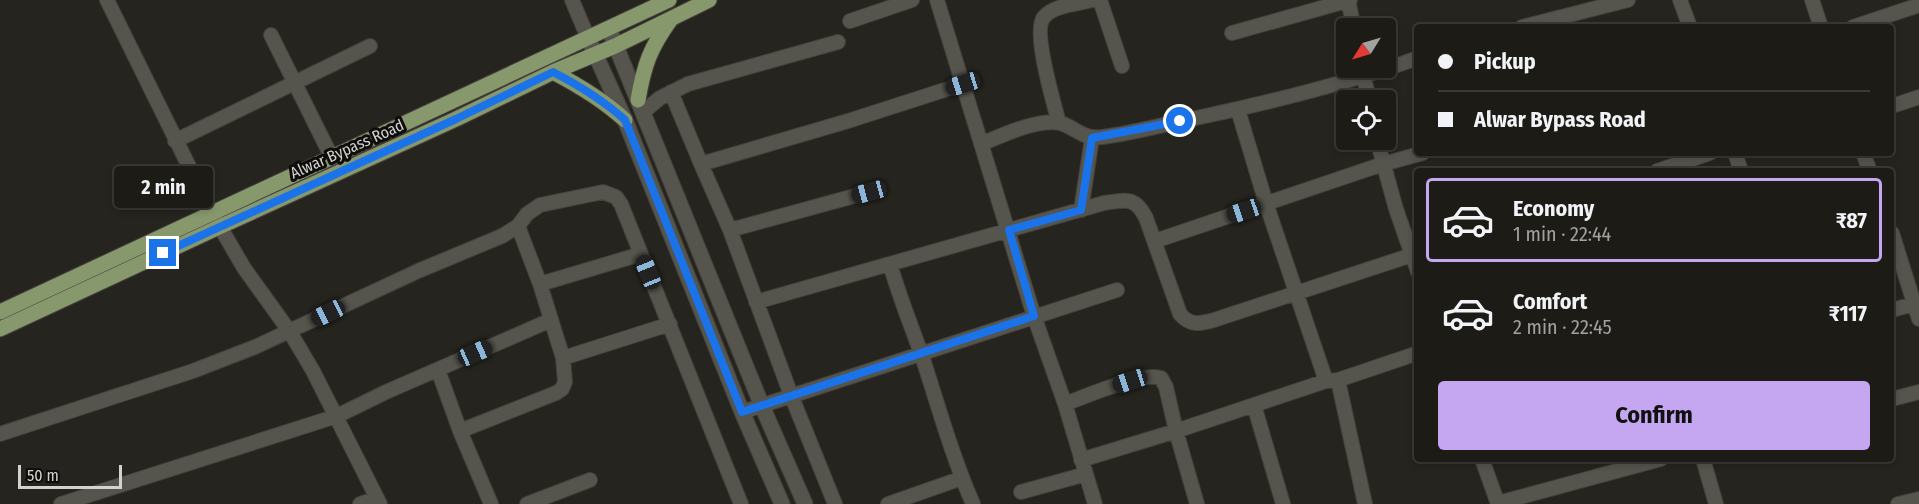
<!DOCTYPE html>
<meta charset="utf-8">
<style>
:root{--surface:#1c1b16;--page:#25241f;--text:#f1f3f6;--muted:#a0a1a1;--line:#3a3935;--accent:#c5a7f1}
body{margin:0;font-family:"Fira Sans Condensed",sans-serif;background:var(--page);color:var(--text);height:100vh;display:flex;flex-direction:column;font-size:22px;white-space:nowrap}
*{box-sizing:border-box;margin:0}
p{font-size:20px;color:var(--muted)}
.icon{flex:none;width:33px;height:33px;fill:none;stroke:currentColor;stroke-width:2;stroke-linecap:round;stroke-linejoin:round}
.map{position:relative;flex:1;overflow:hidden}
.details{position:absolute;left:1414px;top:168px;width:480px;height:294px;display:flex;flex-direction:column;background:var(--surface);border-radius:6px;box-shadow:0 3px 9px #0003,0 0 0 2px var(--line)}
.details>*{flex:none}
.banner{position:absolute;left:1414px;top:24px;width:480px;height:132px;border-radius:6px;box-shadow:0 3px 9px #0003,0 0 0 2px var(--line);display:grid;align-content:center;height:132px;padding:0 24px;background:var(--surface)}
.needle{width:39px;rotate:233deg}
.buttons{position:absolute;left:1336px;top:18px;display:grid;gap:12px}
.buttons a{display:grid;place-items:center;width:60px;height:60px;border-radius:6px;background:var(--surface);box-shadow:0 3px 9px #0003,0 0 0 2px var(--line);font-size:30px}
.scale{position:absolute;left:18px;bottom:15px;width:104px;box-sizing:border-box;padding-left:6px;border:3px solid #d3d2ce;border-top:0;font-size:16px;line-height:21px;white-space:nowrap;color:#d3d2ce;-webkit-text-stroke:4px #0e0d0b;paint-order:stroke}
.end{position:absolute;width:27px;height:27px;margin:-14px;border:8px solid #1a73e8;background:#fff;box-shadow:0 0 0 3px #fff}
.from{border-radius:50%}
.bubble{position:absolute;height:42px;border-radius:6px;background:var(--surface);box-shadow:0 3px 9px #0003,0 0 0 2px var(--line);font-size:20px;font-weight:700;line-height:42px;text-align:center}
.car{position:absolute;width:18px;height:36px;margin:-18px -9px;border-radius:8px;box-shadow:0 0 4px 2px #0007;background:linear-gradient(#222 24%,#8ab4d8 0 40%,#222 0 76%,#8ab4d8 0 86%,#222 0)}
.banner b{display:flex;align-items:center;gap:21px;height:57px;font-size:22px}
.banner b+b{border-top:2px solid var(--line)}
.banner i{width:15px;height:15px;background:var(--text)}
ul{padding:10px 0 0;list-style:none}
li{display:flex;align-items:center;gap:18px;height:84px;margin:0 12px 9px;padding:0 12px;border:3px solid transparent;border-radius:6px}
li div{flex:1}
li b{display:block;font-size:22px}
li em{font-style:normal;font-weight:700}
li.selected{border-color:var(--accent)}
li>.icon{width:54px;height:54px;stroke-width:1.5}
.cta{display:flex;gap:12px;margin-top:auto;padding:12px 24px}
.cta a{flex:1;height:69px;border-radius:6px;background:var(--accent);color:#111;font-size:24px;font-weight:700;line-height:69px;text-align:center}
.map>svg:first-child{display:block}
</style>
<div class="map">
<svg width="1919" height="504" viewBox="0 0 1919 504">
<rect width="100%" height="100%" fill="#26241e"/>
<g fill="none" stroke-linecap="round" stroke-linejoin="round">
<!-- minor casing -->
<g stroke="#42403b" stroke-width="16">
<path id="minor" d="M107,0l105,213 32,55 46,64 23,39 67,133
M572,0l16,38
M937,0l97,316 31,88 30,100
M1100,0l22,66
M1348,0l6,28
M1680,0l10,27
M1812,0l9,27
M850,21l62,-21
M1522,27l106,-27
M1853,27l66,-22
M1232,33l118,-33
M271,35l61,123
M1362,68l7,32
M671,92l30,72 29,66 61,165 44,109
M1892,106l27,-9
M1238,110l28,93 60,178
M643,112l17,-14 28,-14 150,-42
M1059,123c-5,-19 -27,-93 -15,-106 10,-12 34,-13 48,-17
M1377,140l19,69 22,63
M175,141l195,-95
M981,144c20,-8 57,-26 79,-21 17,5 21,16 42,14 32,-4 63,-13 94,-19 76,-16 149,-34 222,-60
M1735,153l6,18
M1863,153l7,18
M701,164l147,-43 115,-37
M1657,171l53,-18
M1081,210l11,-72
M730,230l139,-38
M1892,233l27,86
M1155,241l228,-77 40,-11
M890,264c9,32 21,61 32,92 16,49 30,100 51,148
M540,284l101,-30
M756,302l348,-99c22,-3 31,-7 42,15l34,96c10,12 20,10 34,6l204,-67
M1892,310l22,-6
M563,358l107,-34
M438,370l22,61 31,73
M1338,380l27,124
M1892,399l27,-7
M1065,404c19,-7 78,-33 96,-26l5,9 10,44 21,73
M1254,405l29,99
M742,412l375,-122
M460,431l96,-38 6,-4 3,-7 -2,-24 -23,-74 -22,-58
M0,434l193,-63 62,-24 163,-76 84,-35 16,-10 9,-12 13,-9 63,-13 13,5 5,7 120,300
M1482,459l16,45
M1703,459l13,45
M1081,460l95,-29 150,-50 12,-1 80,-27
M1021,492l65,-18
M1498,503l163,-44
M61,504l276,-88 49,-24 165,-72
M360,504l17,-6
M527,504l63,-24
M888,504l74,-26
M1898,504l21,-5"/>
</g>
<!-- secondary casing -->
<g stroke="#42403b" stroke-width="17">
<path id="secondary" d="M609,29l153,377 43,98
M588,38l37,82 117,292 40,92"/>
</g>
<!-- primary casing -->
<g stroke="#42403b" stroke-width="17">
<path id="primary" d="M553,72c27,14 50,28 72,48
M638,100c6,-35 12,-52 33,-81
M0,312l669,-312
M0,329l219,-102 237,-108 97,-47 62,-26 94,-46"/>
</g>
<!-- minor -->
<use href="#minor" stroke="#55544d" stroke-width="14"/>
<!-- secondary -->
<use href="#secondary" stroke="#55544d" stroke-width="15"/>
<!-- primary -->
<use href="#primary" stroke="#87986d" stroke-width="15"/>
</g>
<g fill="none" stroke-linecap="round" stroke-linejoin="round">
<!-- route -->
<path stroke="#1a73e8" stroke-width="8" d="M163,253l293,-134 97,-47c27,14 50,28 72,48l117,292 292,-96 -25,-86 72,-20 11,-72 88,-17"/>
</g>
<g text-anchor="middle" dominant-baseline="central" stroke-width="6" stroke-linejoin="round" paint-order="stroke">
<!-- street labels -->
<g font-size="16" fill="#d3d2ce" stroke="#0e0d0b">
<text transform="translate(347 149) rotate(-24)">Alwar Bypass Road</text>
</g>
</g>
</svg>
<div class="buttons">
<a><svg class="needle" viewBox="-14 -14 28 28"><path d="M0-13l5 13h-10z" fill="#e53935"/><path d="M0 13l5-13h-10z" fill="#a0a1a1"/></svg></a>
<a><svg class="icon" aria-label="locate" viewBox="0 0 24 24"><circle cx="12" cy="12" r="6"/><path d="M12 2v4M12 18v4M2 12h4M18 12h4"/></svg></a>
</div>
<div class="scale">50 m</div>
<i class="end from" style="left:1180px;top:121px"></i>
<i class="end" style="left:163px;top:253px"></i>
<div class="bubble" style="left:114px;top:166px;width:99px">2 min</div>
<i class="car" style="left:963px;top:84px;rotate:253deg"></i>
<i class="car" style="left:869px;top:192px;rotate:255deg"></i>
<i class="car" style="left:1244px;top:211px;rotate:251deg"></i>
<i class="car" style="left:648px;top:272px;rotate:338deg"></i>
<i class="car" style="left:328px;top:313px;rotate:244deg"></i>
<i class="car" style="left:475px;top:353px;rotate:66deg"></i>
<i class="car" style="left:1130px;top:381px;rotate:252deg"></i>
<div class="banner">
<b><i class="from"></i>Pickup</b>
<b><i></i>Alwar Bypass Road</b>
</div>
<section class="details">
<ul>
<li class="selected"><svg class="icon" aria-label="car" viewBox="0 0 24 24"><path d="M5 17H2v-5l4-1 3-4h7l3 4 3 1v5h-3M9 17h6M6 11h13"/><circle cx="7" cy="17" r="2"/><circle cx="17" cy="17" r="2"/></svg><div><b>Economy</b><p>1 min · 22:44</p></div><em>₹87</em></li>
<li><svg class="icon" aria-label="car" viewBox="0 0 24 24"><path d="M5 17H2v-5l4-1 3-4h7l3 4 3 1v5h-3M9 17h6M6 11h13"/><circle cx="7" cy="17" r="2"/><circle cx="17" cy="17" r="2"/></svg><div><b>Comfort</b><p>2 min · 22:45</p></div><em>₹117</em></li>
</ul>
<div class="cta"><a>Confirm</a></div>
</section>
</div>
